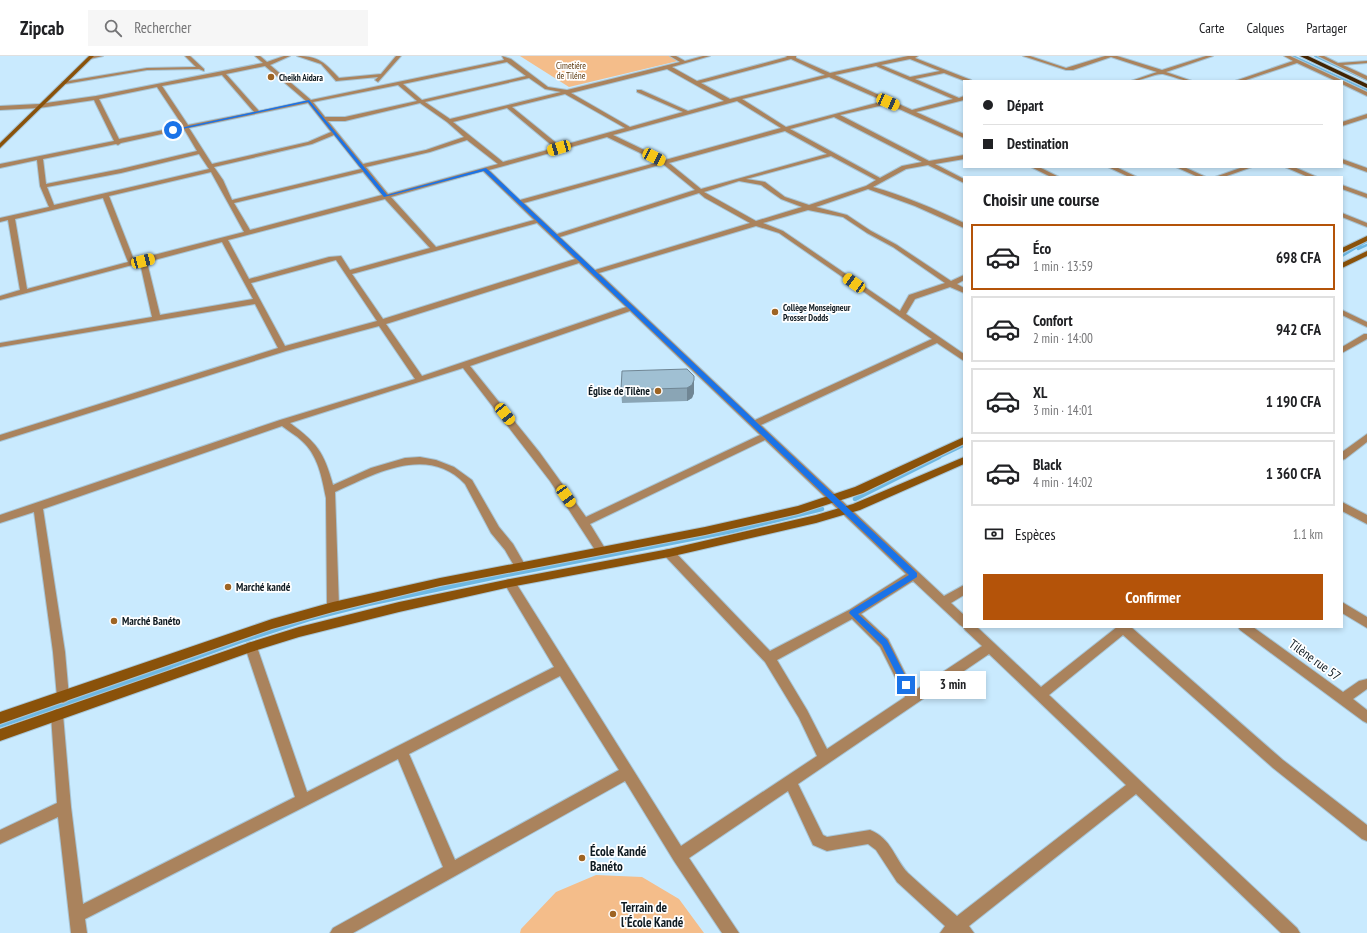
<!DOCTYPE html>
<html lang="fr">
<meta charset="utf-8">
<style>
:root{--surface:#fff;--page:#f6f6f6;--text:#202124;--muted:#757577;--line:#e0e0e0;--accent:#b45309}
body{margin:0;font-family:"PT Sans Narrow",sans-serif;background:var(--page);color:var(--text);height:100vh;display:flex;flex-direction:column;font-size:15px;white-space:nowrap}
*{box-sizing:border-box;margin:0}
p{font-size:13px;color:var(--muted)}
.icon{flex:none;width:22px;height:22px;fill:none;stroke:currentColor;stroke-width:2;stroke-linecap:round;stroke-linejoin:round}
.map{position:relative;flex:1;overflow:hidden}
.side{position:absolute;left:963px;top:120px;width:380px;height:452px;display:flex;flex-direction:column;background:var(--surface);border-radius:0px;box-shadow:0 2px 6px #0003}
.side>*{flex:none}
.guide{position:absolute;left:963px;top:24px;width:380px;height:88px;border-radius:0px;box-shadow:0 2px 6px #0003;display:grid;align-content:center;height:88px;padding:0 20px;background:var(--surface)}
.end{position:absolute;width:18px;height:18px;margin:-9px;border:5px solid #1a73e8;background:#fff;box-shadow:0 0 0 2px #fff}
.from{border-radius:50%}
.bubble{position:absolute;height:28px;border-radius:0px;background:var(--surface);box-shadow:0 2px 6px #0003;font-size:13px;font-weight:600;line-height:28px;text-align:center}
.car{position:absolute;width:12px;height:24px;margin:-12px -6px;border-radius:5px;box-shadow:0 0 3px 1px #0007;background:linear-gradient(#f5c518 24%,#345 0 40%,#f5c518 0 76%,#345 0 86%,#f5c518 0)}
.guide b{display:flex;align-items:center;gap:14px;height:38px;font-size:15px}
.guide b+b{border-top:1px solid var(--line)}
.guide i{width:10px;height:10px;background:var(--text)}
ul{padding:0;list-style:none}
li{display:flex;align-items:center;gap:12px;height:66px;margin:0 8px 6px;padding:0 12px;border:2px solid var(--line);border-radius:0px}
li div{flex:1}
li b{display:block;font-size:15px}
li em{font-style:normal;font-weight:600}
li.selected{border-color:var(--accent)}
li>.icon{width:36px;height:36px;stroke-width:1.5}
h2{padding:0 20px;font-size:18px;line-height:48px}
.pay{display:flex;align-items:center;gap:10px;height:44px;padding:0 20px;font-size:15px}
.pay p{margin-inline-start:auto}
.action{display:flex;gap:8px;margin-top:auto;padding:8px 20px}
.action a{flex:1;height:46px;border-radius:0px;background:var(--accent);color:#fff;font-size:16px;font-weight:600;line-height:46px;text-align:center}
header{display:flex;align-items:center;gap:24px;box-sizing:border-box;height:56px;padding:0 20px;background:var(--surface);border-bottom:1px solid var(--line)}
header strong{font-size:19px}
nav{display:flex;gap:22px;margin-inline-start:auto;font-size:14px}
.search{width:280px;height:36px;background:var(--page);display:flex;align-items:center;gap:10px;box-sizing:border-box;padding:0 14px;border-radius:0px;color:var(--muted);font-size:15px}
.map>svg:first-child{display:block}
</style>
<header>
<strong>Zipcab</strong>
<div class="search"><svg class="icon" aria-label="search" viewBox="0 0 24 24"><circle cx="10" cy="10" r="6"/><path d="M15 15l6 6"/></svg>Rechercher</div>
<nav><a>Carte</a><a>Calques</a><a>Partager</a></nav>
</header>
<div class="map">
<svg width="1367" height="877" viewBox="0 0 1367 877">
<rect width="100%" height="100%" fill="#c9eafe"/>
<!-- green -->
<path fill="#f4bd8a" d="M520,0h149l9,5 -109,26z
M596,819l46,2 37,22 25,34h-184l1,-4 35,-37z"/>
<g fill="none" stroke-linecap="round" stroke-linejoin="round">
<!-- stream-far4 -->
<path stroke="#6db8e3" stroke-width="2" d="M1293,0l74,34
M1315,0l52,24"/>
<!-- stream-far3 -->
<path stroke="#6db8e3" stroke-width="2.5" d="M1358,193l9,-4
M1342,200l25,-15"/>
<!-- stream-far2 -->
<path stroke="#6db8e3" stroke-width="3.5" d="M937,402l27,-13"/>
<!-- stream-far1 -->
<path stroke="#6db8e3" stroke-width="4.5" d="M855,443l84,-42
M166,612l78,-28 65,-21 59,-15 138,-29 226,-44 90,-22"/>
<!-- stream -->
<path stroke="#6db8e3" stroke-width="5.5" d="M0,669l103,-34 66,-24"/>
<!-- street casing -->
<g stroke="#a7c5d6" stroke-width="2">
<path id="street" d="M93,0h10l-13,3 -2,-1z
M185,0h5l14,13v2l-5,-2 -52,1 -82,14 -3,-2 85,-14 49,-1z
M255,0h5l7,6 17,-6h6l-20,9 41,35 193,-40 -2,-4 9,3 37,28 19,3 113,-28 -10,-6h6l9,5 18,-5h7l-38,11 25,14 90,-24 -1,-1h10v2l34,15 78,-17h10l-3,2 56,22 1,1h-7l-21,-8 -29,6 44,19 5,-2v4l-48,12 48,22v4l-76,-34 -48,11 89,46 35,-6v4l-29,5 29,15v4l-36,-18 -22,4 -33,18c32,9 62,22 91,36v5l-49,-22 -47,-17 -52,18 31,8 24,16 26,14 54,36 13,-6v5l-7,4 7,4v5l-14,-6 -35,12 -9,15 58,40v7l-27,-18 -176,82 183,171 20,-11v10l-13,8 13,12v12h13l64,60 76,-60h14l152,133 84,65v16l-5,-2 -89,-71 -150,-133 -74,60 248,233 3,5h-19l-145,-139 -167,132 5,7h-34l5,-7 -48,-44 -21,-32 -8,-6 -41,7 -14,-6 -25,-54 -99,67 50,75h-17l-48,-72 -49,-80 -272,152h-23l3,-5 110,-61 -45,-108 -313,160 2,14h-16l-13,-116 -58,27v-14l57,-27 -6,-88 2,-4 4,-2 4,2 2,4 8,92 12,97 212,-107 -50,-150 2,-4 4,-1 4,1 2,4 50,145 247,-125 -50,-84 2,-3 4,-1 4,1 167,266 136,-90 -18,-38 -34,-56 -100,-106 -1,-3 1,-3 4,-1 4,1 97,101 79,-41 57,-36 -141,-134 -175,84 16,26 -1,3h-8l-47,-72 -87,-113 -173,55c27,20 34,29 43,62l38,-17 34,-10 15,-1 16,3 18,7 18,13 27,47 14,17 11,19 1,3 -1,3 -4,1 -4,-1 -11,-19 -14,-17 -26,-49c-37,-40 -91,-10 -130,8l4,115 -2,3 -4,2 -4,-2 -2,-3 -1,-109c-4,-20 -8,-43 -24,-57 -6,-6 -14,-10 -20,-15l-239,83 22,143 4,45 -2,4 -4,2 -4,-2 -2,-4 -4,-45 -19,-140 -34,11v-8l280,-95 135,-41 -36,-53 -93,25 -286,90v-6l278,-87 -23,-44 -255,43v-4l152,-26 -12,-54 -140,37v-4l20,-6 -12,-70 -8,2v-4l49,-11 -9,-21 -3,-26 -37,8v-4l114,-23 -20,-41 -55,8 -39,2v-4l39,-2 57,-8 167,-33zM791,3l34,16 -95,24 -29,-16zM910,3l30,12 -30,6 -29,-12zM507,6l19,14 -104,24 -19,-16zM265,10l41,35 -47,10 -33,-37zM876,10l77,33 -41,11 -77,-35zM667,13l57,32 -36,10 -47,-21h-4v2l46,20 -53,15 -59,-34zM222,19l32,37 -66,13 -26,-39zM829,21l55,24 -98,26 -44,-28zM529,22l16,11 16,3 -111,27 -25,-17zM398,29l19,16 -72,16h-20l-12,-15zM157,31l26,39 -64,13 -20,-40zM565,38l60,34 -65,18 -48,-39zM737,45l44,27 -116,32 -52,-25zM308,47l23,29 -23,10 -96,22 -23,-36zM420,47l27,19 17,15 -38,13 -63,14 -35,-43h17zM507,52l48,40 -52,14 -50,-40zM834,61l88,45 -20,4 -22,12 -90,-49zM184,73l13,22 -76,18 -75,15 -3,-25 73,-15 2,1 3,-2zM785,75l42,23 -126,35 -32,-26zM334,79l27,34 -129,31 -9,-20 -9,-13 98,-23zM607,81l52,25 -139,38 -31,-30zM467,84l31,24 -110,30 -22,-27 64,-15zM199,98l10,15 -155,36 -7,-18 74,-14zM831,100l45,24 -10,6 -57,19 -24,-8 -20,-15 -19,-3zM663,108l32,26 -138,44 -33,-31zM483,115l51,49 -98,27 -45,-50zM211,116l33,60 -110,28 -25,-64zM363,116l19,23 -132,35 -16,-27zM739,125l22,4 20,14 21,8 -46,14 -52,-29zM699,137l6,5 45,25 -155,47 -35,-33zM103,142l25,64 -101,27 -12,-70zM385,143l45,49 -80,22 -9,-14 -12,1 -80,22 -21,-39zM808,154l35,7 24,16 26,14 52,36 -36,12 -9,16 -117,-80 -20,-8zM537,167l38,36 -192,60 -31,-45zM756,170l23,7 153,106 -177,81 -156,-147zM222,186l31,57 -93,16 -13,-53zM336,204l41,61 -92,25 -34,-63zM579,207l47,44 -204,69 -36,-52zM630,255l130,124 -174,82 -46,-64 -70,-87zM913,525l47,44 3,2 2,3 17,16 -68,45 -26,-52 -27,-25zM852,563l28,28 25,50 -78,52 -20,-39 -30,-50zM989,598l137,131 -169,131c-16,-14 -33,-28 -49,-43 -14,-15 -16,-34 -38,-43l-43,7 -4,-2 -25,-51zM560,620l59,94 -164,90 -46,-106z
M297,0c22,0 28,7 42,22l42,-4 15,-18h5l-23,26 -3,-2 3,-3 -42,4 -15,-17z
M1023,0h7l36,12 39,-12h12l45,14 44,-14h7l-47,16 26,9c-11,0 -19,-5 -29,-7 -8,-1 -21,7 -32,7l26,-9 -46,-15 -38,13h-7z
M1284,0h6l77,36v4l-25,-12v-3h-6l-39,-18 -54,18h-8l58,-20z
M1318,0h6l14,7 29,-2v2l-24,2 24,11v4z
M1367,58v4l-25,8v-4z
M1342,103l25,9v4l-25,-9z
M1031,111h8l20,10h-8z
M1108,111h8l21,10h-8z
M1176,111h8l22,10h-8z
M1243,111h9l-28,10h-9z
M1285,111h9l23,10h-9z
M1342,129l25,9v4l-25,-9z
M1342,157l25,10v4l-25,-10z
M1342,254l25,12v5l-25,-12z
M1364,278h3v5l-25,14v-6z
M1367,378v8l-22,17 -3,1v-8z
M1342,446l25,13v9l-25,-13z
M1342,546l25,15v11l-25,-15z
M1238,571h15l90,65 16,-11 8,-2v10l-14,10 14,11v13l-4,-2 -123,-91z"/>
</g>
<!-- secondary casing -->
<g stroke="#a7c5d6" stroke-width="2">
<path id="secondary" d="M89,0h5l-94,92v-5z
M1367,180v5l-25,12v-5z
M1367,195v5l-25,12v-5z
M964,381v7l-101,49 -65,21 -93,21 -265,51 -107,26 -61,17 -272,95v-12l272,-93 61,-17 107,-24 265,-51 93,-21 57,-19z
M964,401v7l-104,46 -44,13 -147,34 -159,30 -111,25 -100,25 -48,15 -251,89v-12l251,-87 48,-15 100,-25 111,-23 159,-30 147,-34 37,-11z"/>
</g>
<!-- highway casing -->
<g stroke="#a7c5d6" stroke-width="2">
<path id="highway" d="M1300,0h8l59,28v4z"/>
</g>
<!-- street -->
<use href="#street" fill="#aa835d" fill-rule="evenodd"/>
<!-- secondary -->
<use href="#secondary" fill="#8a520a" fill-rule="evenodd"/>
<!-- highway -->
<use href="#highway" fill="#412403" fill-rule="evenodd"/>
</g>
<!-- wall -->
<path fill="#8aa5b5" d="M687,313l7,24 -2,5 -5,3 -65,2 -1,-13z"/>
<!-- shaded-wall -->
<path fill="#708694" d="M694,324v13l-2,5 -5,3v-13z"/>
<!-- building -->
<path fill="#a0c0d3" stroke="#708694" d="M687,313l7,7v4l-2,5 -5,3 -66,2 1,-19z"/>
<!-- route -->
<path fill="#1a73e8" d="M309,44l78,95 99,-27 431,405v4l-59,37 29,26 23,45 -2,2h-5l-21,-42 -33,-32 1,-2 59,-36 -425,-404 -100,26 -76,-95 -135,29 -2,-1z"/>
<!-- markers -->
<g fill="#9e6423" stroke="#fff" stroke-width="1.5">
<circle cx="271" cy="21" r="4"/>
<circle cx="775" cy="256" r="4"/>
<circle cx="658" cy="335" r="4"/>
<circle cx="228" cy="531" r="4"/>
<circle cx="114" cy="565" r="4"/>
<circle cx="582" cy="802" r="4"/>
<circle cx="613" cy="858" r="4"/>
</g>
<g text-anchor="middle" dominant-baseline="central" stroke-width="3.5" stroke-linejoin="round" paint-order="stroke">
<!-- far-park labels -->
<g font-size="9" fill="#5a3509" stroke="#fff">
<text x="571" y="9">Cimetiére<tspan x="571" dy="10">de Tiléne</tspan></text>
</g>
<!-- far-poi labels -->
<g font-size="9" font-weight="bold" fill="#0e1a21" stroke="#fff" text-anchor="start">
<text x="279" y="21">Cheikh Aidara</text>
<text x="783" y="251">Collège Monseigneur<tspan x="783" dy="10">Prosser Dodds</tspan></text>
</g>
<!-- poi labels -->
<g font-size="11" font-weight="bold" fill="#0e1a21" stroke="#fff" text-anchor="start">
<text x="650" y="335" text-anchor="end">Église de Tilène</text>
<text x="236" y="531">Marché kandé</text>
<text x="122" y="565">Marché Banéto</text>
</g>
<!-- near-street labels -->
<g font-size="13" fill="#0e1a21" stroke="#fff">
<text transform="translate(1315 604) rotate(36)">Tilène rue 57</text>
</g>
<!-- near-poi labels -->
<g font-size="13" font-weight="bold" fill="#0e1a21" stroke="#fff" text-anchor="start">
<text x="590" y="795">École Kandé<tspan x="590" dy="15">Banéto</tspan></text>
<text x="621" y="851">Terrain de<tspan x="621" dy="15">l'École Kandé</tspan></text>
</g>
</g>
</svg>
<i class="end from" style="left:173px;top:74px"></i>
<i class="end" style="left:906px;top:629px"></i>
<div class="bubble" style="left:920px;top:615px;width:66px">3 min</div>
<i class="car" style="left:888px;top:46px;rotate:114deg"></i>
<i class="car" style="left:559px;top:92px;rotate:254deg"></i>
<i class="car" style="left:654px;top:101px;rotate:116deg"></i>
<i class="car" style="left:143px;top:205px;rotate:75deg"></i>
<i class="car" style="left:854px;top:227px;rotate:305deg"></i>
<i class="car" style="left:505px;top:358px;rotate:141deg"></i>
<i class="car" style="left:566px;top:440px;rotate:145deg"></i>
<div class="guide">
<b><i class="from"></i>Départ</b>
<b><i></i>Destination</b>
</div>
<section class="side">
<h2>Choisir une course</h2>
<ul>
<li class="selected"><svg class="icon" aria-label="car" viewBox="0 0 24 24"><path d="M5 17H2v-5l4-1 3-4h7l3 4 3 1v5h-3M9 17h6M6 11h13"/><circle cx="7" cy="17" r="2"/><circle cx="17" cy="17" r="2"/></svg><div><b>Éco</b><p>1 min · 13:59</p></div><em>698 CFA</em></li>
<li><svg class="icon" aria-label="car" viewBox="0 0 24 24"><path d="M5 17H2v-5l4-1 3-4h7l3 4 3 1v5h-3M9 17h6M6 11h13"/><circle cx="7" cy="17" r="2"/><circle cx="17" cy="17" r="2"/></svg><div><b>Confort</b><p>2 min · 14:00</p></div><em>942 CFA</em></li>
<li><svg class="icon" aria-label="car" viewBox="0 0 24 24"><path d="M5 17H2v-5l4-1 3-4h7l3 4 3 1v5h-3M9 17h6M6 11h13"/><circle cx="7" cy="17" r="2"/><circle cx="17" cy="17" r="2"/></svg><div><b>XL</b><p>3 min · 14:01</p></div><em>1 190 CFA</em></li>
<li><svg class="icon" aria-label="car" viewBox="0 0 24 24"><path d="M5 17H2v-5l4-1 3-4h7l3 4 3 1v5h-3M9 17h6M6 11h13"/><circle cx="7" cy="17" r="2"/><circle cx="17" cy="17" r="2"/></svg><div><b>Black</b><p>4 min · 14:02</p></div><em>1 360 CFA</em></li>
</ul>
<div class="pay"><svg class="icon" aria-label="cash" viewBox="0 0 24 24"><path d="M3 7h18v10H3z"/><circle cx="12" cy="12" r="2"/></svg>Espèces<p>1.1 km</p></div>
<div class="action"><a>Confirmer</a></div>
</section>
</div>
